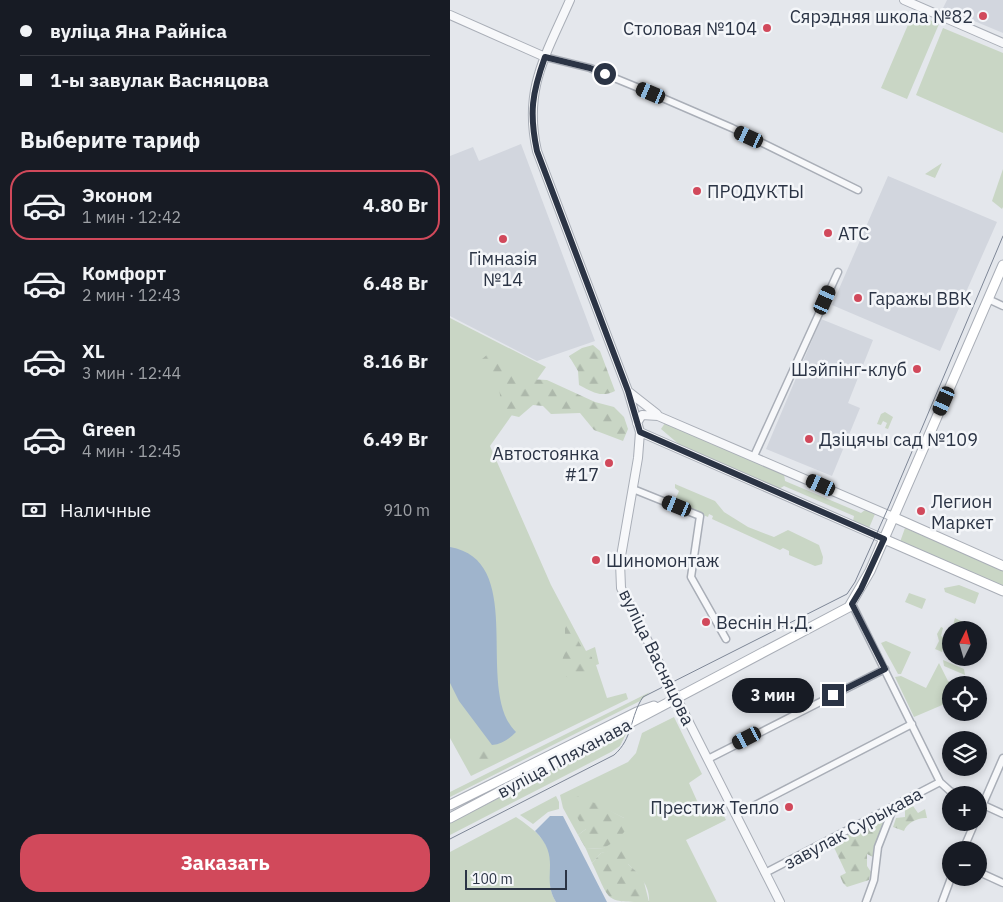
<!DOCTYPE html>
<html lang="ru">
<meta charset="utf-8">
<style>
:root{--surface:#171b24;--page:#242831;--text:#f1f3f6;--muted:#9ea1a6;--line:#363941;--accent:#d1495b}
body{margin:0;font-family:"IBM Plex Sans",sans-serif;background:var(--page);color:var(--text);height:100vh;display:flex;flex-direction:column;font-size:19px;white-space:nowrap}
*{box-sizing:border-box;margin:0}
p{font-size:16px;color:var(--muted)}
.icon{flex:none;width:28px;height:28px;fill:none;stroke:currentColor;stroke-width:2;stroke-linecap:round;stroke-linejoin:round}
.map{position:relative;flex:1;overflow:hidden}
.panel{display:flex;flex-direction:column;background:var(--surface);width:450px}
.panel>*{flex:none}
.top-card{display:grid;align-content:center;height:110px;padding:0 20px;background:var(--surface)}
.needle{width:32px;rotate:5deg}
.buttons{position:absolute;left:492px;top:621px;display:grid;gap:10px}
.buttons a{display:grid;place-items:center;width:45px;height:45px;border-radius:50%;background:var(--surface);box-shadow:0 2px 8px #0003;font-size:25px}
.scale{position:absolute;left:15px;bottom:12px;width:102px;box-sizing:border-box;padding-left:5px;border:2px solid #2b3445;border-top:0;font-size:14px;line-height:18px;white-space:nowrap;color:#2b3445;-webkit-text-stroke:4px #f4f6f9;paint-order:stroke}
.end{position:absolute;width:22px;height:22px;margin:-11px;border:6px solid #2b3445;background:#fff;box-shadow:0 0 0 2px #fff}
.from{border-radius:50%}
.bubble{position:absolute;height:35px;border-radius:18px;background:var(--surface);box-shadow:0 2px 8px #0003;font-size:16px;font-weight:700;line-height:35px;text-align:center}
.car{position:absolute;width:15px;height:30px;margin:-15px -8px;border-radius:6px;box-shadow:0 0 4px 1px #0007;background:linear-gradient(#222 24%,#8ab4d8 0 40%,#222 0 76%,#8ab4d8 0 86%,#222 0)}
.top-card b{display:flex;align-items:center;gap:18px;height:48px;font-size:19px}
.top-card b+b{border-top:1px solid var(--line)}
.top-card i{width:12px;height:12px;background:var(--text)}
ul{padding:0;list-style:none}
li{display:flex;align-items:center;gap:15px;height:70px;margin:0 10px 8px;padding:0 10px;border:2px solid transparent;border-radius:20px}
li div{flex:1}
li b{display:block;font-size:19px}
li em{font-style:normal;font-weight:700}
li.current{border-color:var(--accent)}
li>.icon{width:45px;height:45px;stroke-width:1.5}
h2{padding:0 20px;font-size:22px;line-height:60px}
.pay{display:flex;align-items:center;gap:12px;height:55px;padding:0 20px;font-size:19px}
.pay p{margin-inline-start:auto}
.action{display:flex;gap:10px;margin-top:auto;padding:10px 20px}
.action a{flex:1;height:58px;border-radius:20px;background:var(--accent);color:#fff;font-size:20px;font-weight:700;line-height:58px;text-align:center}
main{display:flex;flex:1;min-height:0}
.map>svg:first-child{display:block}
</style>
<main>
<section class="panel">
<div class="top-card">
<b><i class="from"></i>вуліца Яна Райніса</b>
<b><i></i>1-ы завулак Васняцова</b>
</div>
<h2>Выберите тариф</h2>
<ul>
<li class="current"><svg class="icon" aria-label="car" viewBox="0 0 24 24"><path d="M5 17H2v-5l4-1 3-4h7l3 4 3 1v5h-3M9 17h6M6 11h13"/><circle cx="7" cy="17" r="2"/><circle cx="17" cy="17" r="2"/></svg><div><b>Эконом</b><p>1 мин · 12:42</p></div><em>4.80 Br</em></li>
<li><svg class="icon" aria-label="car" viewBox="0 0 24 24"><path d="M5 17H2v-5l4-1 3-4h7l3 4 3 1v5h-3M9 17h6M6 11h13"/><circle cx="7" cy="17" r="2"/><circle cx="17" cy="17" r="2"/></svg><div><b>Комфорт</b><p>2 мин · 12:43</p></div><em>6.48 Br</em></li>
<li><svg class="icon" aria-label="car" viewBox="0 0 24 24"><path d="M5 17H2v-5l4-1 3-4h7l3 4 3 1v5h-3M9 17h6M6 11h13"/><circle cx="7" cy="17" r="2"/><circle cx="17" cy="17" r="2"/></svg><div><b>XL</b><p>3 мин · 12:44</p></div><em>8.16 Br</em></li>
<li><svg class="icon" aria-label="car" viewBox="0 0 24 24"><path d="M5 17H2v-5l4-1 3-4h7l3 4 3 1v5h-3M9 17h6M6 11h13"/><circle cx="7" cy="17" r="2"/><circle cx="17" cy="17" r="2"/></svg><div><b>Green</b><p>4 мин · 12:45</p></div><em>6.49 Br</em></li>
</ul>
<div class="pay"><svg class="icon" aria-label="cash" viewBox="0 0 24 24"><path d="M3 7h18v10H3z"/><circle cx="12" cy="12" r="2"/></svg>Наличные<p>910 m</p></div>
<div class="action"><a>Заказать</a></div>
</section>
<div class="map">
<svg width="553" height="902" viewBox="0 0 553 902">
<defs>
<pattern id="forest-firs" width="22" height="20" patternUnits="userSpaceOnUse" patternTransform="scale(1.25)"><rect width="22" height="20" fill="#c9d6c5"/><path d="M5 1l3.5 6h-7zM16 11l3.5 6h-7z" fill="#adb8ab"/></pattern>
</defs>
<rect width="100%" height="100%" fill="#e4e7ec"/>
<!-- built -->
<path fill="#d2d6de" d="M497,0h56v33l-60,-25z
M71,144l74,197 -58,20 -87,-45v-160l23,-9 6,14z
M438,176l109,46 -57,129 -108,-46z
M371,319l52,21 -25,63 12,5 -28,68 -66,-27z"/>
<!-- green -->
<path fill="#c9d6c5" d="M463,13l26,11 -32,75 -26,-11z
M493,28l60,25v80l-87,-38z
M492,163l-7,15 -10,-4z
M553,169v38l-1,2 -10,-8z
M0,318l96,49 -56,79 61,139 35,66 9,-4 4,17 -3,1 11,33 19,-5 2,6 -157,77 -21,-38z
M435,412l8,5 -5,12 -3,-1 2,-5 -4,-2 -2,4 -4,-1 4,-10z
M215,423l119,51 1,7 76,32 4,-3 10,4 -6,14 -16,-7 1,-5 -70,-30 -5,3 -98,-43 -20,-17z
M225,484l40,17 9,11 24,15 26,10 14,-7 31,15 4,12 -1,7 -7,2 -26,-11v-4l-6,-3 -3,2 -68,-31 1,-3 -4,-2 -1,3 -39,-16 1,-3 5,2 4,-9 -4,-3z
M455,528l98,42v17l-103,-45z
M509,585l20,8 -4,11 -30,-12 -1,-4z
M459,593l17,6 -4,10 -17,-7z
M505,618l14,7 -2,5 -14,-5z
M491,627l2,1 -2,8 10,5v3l-5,-2 -4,10 -7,-3 4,-8 -2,-7z
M436,641l25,11 -10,22h-3l-17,-31z
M493,660l21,9 1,6 -21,-9z
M489,663l9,18 8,3 -5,1v9l-4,9 -33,14 -19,-40 6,-1 25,12z
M200,692l-10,9 -190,96v-5z
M224,717l28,57 -13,9 13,29 7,4 12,-6 5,10 -40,20 31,62h-68c2,-22 -21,-38 -37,-51l-11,2 -9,10 -6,-14 18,-1 20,-30 -31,-15 -7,26 -8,6 -15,-27 -3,-13 68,-33 8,-9 6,-20z
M177,732l-7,14 -9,6 -161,83v-12z
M106,796l3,6v7l-11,3 -15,12 -13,-9z
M66,817c18,12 37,27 36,50 -1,15 -4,22 4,35h-106v-50z"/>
<!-- forest -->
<path fill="url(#forest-firs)" d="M143,345l7,6 15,40c-15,7 -22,1 -36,-6l-1,-14 -9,-15 13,-8z
M38,354l11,4 28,21 20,1 48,22 19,5 10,10 4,12 -5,12 -29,-11 -14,-17 -29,1 -8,-8 -10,-1 -14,12 -21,-5c9,-33 -12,-30 -16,-53z
M117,620l19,35 6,2c1,11 -3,23 -12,29l-16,-11 -4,-6 5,-19v-27z
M38,747l8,4 1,9 -14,9 -6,-2 -6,-6z
M128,796l7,5 4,-3 5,5 7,-4 4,9 19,10 1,13 -7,8h-6v4l-8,5 -18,1 -8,-14 8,-6c-9,-9 -12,-16 -13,-30z
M458,804l5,2 5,7 7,-4 2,9c-8,-1 -21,5 -23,13l-11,-4 3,-9 9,-1v-10z
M431,814l5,5 -9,21 -4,17 -6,-3v12l4,6 -2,8 -22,7 -4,-4 -3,-7 6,-3 -15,-32 19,-10 5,4z
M172,847l5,4 1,13 15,14 6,24c-46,0 -38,0 -57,-39l9,-10z"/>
<!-- water -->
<path fill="#9fb4cc" d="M0,547c79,14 23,143 66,185 -7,7 -14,12 -24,13l-33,-44 -9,-18z
M100,816h13l44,86h-51c-16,-26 7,-43 -21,-71z"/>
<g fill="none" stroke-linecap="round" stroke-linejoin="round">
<!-- minor casing -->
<g stroke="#a9aeb7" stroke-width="9">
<path id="minor" d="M95,57l45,11 61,25 81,35 126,62
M538,299l15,7
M304,456l84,-184
M183,489l67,27 -9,61 35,62
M402,604l88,178 10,9 9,4
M258,759l177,-90
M529,803l24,11
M529,813l24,-55
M286,815l176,-91
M513,850l12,-28
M529,872l24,11
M315,873l175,-91
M416,902l8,-22 4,-33 16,-41
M492,902l9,-24"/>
</g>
<!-- tertiary casing -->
<g stroke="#a9aeb7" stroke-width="10">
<path id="tertiary" d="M120,0c-24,55 -47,89 -33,151l91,240 12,41 -2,26 -18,104 1,26 159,314
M454,0l99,43
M0,15l95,42
M179,392l28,22
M187,423l5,-8 16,1 235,101
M190,432l244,107"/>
</g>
<!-- secondary casing -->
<g stroke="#a9aeb7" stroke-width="11">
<path id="secondary" d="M443,517l110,49
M434,539l119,52
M0,805l187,-93 17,-6
M0,818l399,-211 21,-36 133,-306"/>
</g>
<!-- minor -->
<use href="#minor" stroke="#f7f8fa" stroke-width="6"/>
<!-- tertiary -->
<use href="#tertiary" stroke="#f7f8fa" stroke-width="8"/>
<!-- secondary -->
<use href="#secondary" stroke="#fff" stroke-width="9"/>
<!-- tram -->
<path stroke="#7d8696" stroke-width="1" d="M0,839l164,-84c19,-16 16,-39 29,-58l204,-103 8,-12 34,-76 114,-270"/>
</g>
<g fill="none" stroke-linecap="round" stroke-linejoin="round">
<!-- route -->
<path stroke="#2b3445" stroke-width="6" d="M155,74l-15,-6 -45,-11c-13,36 -16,56 -8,94l91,240 12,41 244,107 -23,50 -9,15 33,65 -52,26"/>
</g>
<!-- markers -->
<g fill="#d1495b" stroke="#f4f6f9" stroke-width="2">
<circle cx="533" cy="16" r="5"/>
<circle cx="317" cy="28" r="5"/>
<circle cx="247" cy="191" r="5"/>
<circle cx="378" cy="233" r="5"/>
<circle cx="53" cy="239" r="5"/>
<circle cx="408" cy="298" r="5"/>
<circle cx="467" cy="369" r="5"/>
<circle cx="359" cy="439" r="5"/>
<circle cx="159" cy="463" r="5"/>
<circle cx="471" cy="511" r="5"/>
<circle cx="146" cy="560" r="5"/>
<circle cx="256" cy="622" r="5"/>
<circle cx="339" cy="807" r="5"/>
</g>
<g text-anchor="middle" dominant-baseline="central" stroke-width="5" stroke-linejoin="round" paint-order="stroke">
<!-- poi labels -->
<g font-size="18" fill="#2b3445" stroke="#f4f6f9" text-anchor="start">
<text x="523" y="16" text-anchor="end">Сярэдняя школа №82</text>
<text x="307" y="28" text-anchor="end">Столовая №104</text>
<text x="257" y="191">ПРОДУКТЫ</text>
<text x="388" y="233">АТС</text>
<text x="53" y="258" text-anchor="middle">Гімназія<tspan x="53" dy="21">№14</tspan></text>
<text x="418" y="298">Гаражы ВВК</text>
<text x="457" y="369" text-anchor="end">Шэйпінг-клуб</text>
<text x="369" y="439">Дзіцячы сад №109</text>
<text x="149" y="453" text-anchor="end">Автостоянка<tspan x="149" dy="21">#17</tspan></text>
<text x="481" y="501">Легион<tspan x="481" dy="21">Маркет</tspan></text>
<text x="156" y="560">Шиномонтаж</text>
<text x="266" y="622">Веснін Н.Д.</text>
<text x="329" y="807" text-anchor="end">Престиж Тепло</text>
</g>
<!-- street labels -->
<g font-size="18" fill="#2b3445" stroke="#f4f6f9">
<text transform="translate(207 657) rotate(64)">вуліца Васняцова</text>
<text transform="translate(114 758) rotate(-28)">вуліца Пляханава</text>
<text transform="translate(403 828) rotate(-28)">завулак Сурыкава</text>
</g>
</g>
</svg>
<div class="buttons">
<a><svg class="needle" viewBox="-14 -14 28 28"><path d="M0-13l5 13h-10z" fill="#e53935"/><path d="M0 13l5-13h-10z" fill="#9ea1a6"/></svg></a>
<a><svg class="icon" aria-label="locate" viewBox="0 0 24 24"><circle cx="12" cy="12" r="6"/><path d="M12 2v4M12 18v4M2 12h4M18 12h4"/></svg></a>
<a><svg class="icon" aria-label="layers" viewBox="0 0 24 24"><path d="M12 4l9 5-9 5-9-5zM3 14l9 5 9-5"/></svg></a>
<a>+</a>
<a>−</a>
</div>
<div class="scale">100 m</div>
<i class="end from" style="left:155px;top:74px"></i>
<i class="end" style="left:383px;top:695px"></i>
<div class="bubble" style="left:282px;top:678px;width:82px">3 мин</div>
<i class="car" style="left:201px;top:93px;rotate:293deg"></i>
<i class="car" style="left:299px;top:137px;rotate:295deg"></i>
<i class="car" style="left:375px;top:300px;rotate:24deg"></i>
<i class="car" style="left:494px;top:401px;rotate:204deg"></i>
<i class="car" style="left:371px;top:485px;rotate:294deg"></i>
<i class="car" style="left:227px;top:506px;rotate:292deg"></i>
<i class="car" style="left:297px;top:738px;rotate:243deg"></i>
</div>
</main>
